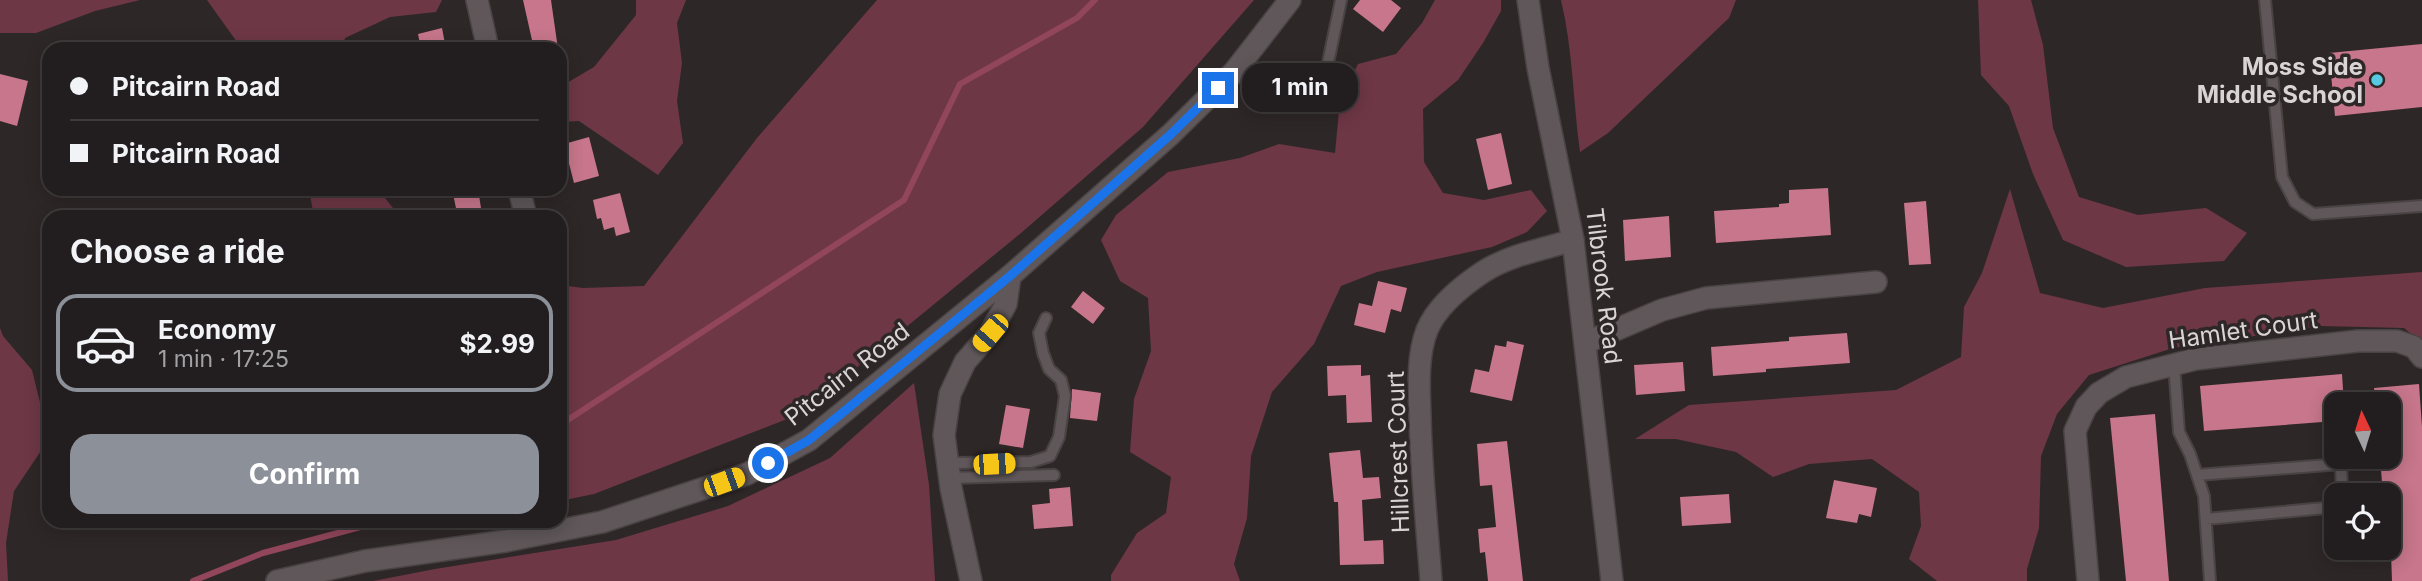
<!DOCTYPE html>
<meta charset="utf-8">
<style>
:root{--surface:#221d1e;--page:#2e2a2b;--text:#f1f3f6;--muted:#a2a2a4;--line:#3f3b3c;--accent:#8c9099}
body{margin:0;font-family:Inter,sans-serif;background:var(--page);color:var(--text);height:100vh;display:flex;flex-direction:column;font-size:26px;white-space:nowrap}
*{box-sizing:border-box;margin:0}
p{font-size:23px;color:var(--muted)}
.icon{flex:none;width:38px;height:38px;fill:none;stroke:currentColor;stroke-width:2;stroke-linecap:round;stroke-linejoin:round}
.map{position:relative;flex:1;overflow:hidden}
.panel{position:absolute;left:42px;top:210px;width:525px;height:318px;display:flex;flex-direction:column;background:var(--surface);border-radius:21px;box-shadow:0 4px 18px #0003,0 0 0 2px var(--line)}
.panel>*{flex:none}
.top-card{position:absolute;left:42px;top:42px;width:525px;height:154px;border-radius:21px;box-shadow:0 4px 18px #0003,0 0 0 2px var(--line);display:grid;align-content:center;height:154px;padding:0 28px;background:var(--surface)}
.needle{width:46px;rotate:356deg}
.fabs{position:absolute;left:2324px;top:392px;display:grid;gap:14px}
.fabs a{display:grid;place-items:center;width:77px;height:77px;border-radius:14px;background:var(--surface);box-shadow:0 4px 18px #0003,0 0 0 2px var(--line);font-size:35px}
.end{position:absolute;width:32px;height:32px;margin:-16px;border:9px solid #1a73e8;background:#fff;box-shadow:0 0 0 4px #fff}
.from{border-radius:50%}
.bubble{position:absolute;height:49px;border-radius:21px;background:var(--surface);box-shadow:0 4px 18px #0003,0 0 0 2px var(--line);font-size:23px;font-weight:700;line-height:49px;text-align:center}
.car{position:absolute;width:21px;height:42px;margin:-21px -10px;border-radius:9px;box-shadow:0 0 5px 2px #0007;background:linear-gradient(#f5c518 24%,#345 0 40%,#f5c518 0 76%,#345 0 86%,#f5c518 0)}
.top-card b{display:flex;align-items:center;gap:24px;height:66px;font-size:26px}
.top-card b+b{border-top:2px solid var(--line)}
.top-card i{width:18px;height:18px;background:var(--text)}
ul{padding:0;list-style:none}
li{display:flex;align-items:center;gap:21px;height:98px;margin:0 14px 10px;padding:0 14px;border:4px solid transparent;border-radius:21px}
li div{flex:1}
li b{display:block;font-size:26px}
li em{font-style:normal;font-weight:700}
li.on{border-color:var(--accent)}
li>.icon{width:63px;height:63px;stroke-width:1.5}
h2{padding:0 28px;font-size:32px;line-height:84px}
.action{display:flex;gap:14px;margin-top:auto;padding:14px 28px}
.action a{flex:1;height:80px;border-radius:21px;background:var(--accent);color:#fff;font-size:28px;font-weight:700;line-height:80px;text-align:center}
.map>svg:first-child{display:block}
</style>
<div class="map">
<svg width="2422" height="581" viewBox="0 0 2422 581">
<rect width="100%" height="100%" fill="#2e2728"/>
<!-- green -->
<path fill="#6e3746" d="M0,0h140l-45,11 -59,22h-36z
M207,0h235l-6,12 -46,5 -45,21 -3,11h-100z
M636,0h50l-9,23 5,40 -5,38 6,42 -25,32 -79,-54 -19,1v-35l34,-20 42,-52z
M877,0h377l-111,127 -122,106 -221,181 -206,80 -34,7v-216l23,3 61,-2 113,-148z
M1435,0h66v11l-18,32 -25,37 -35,29 1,53 19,31 41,7 47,-10 16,21 -20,21 -35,15 -115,25 -36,14 -27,58 -42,48 -21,64 -4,62 -13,46 6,17h-129v-6l26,-42 29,-20 5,-36 -41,-25 4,-53 17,-48 -3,-53 -28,-17 -19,-41 15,-25 52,-43 72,-14 39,-14 56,9 5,-53 18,-36 38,-10 26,-31z
M1561,0h175l-7,18 -121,115 -28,19c-7,-51 -7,-102 -19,-152z
M1978,0h53l12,45 10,83 26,69 59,18 68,-7 41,25 -23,28 -98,6 -63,-27 -30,-66 -24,-68 -28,-31z
M309,189h69l22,28h-86z
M2010,189l30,104 63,15 102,-20 217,-16v71l-18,-15 -83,-2 -148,22 -84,27 -32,39 -16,42 -2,72 -12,41v12h-90l-28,-22 12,-33 -2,-34 -47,-33 -63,5 -36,13 -37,-25 -60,-13h-41l54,-34 207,-15 65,-33 3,-50 18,-34z
M0,328l3,8 29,34 17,69 -35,52 -8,52 2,38h-8z
M914,383l15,102 6,96h-562l62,-12 181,-29 112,-34 102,-48z"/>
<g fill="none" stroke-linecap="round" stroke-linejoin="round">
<!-- stream -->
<path stroke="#91465b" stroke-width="6" d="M560,425l344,-225 56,-116 117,-66 18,-18
M193,581l70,-28 116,-31"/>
</g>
<!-- building -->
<path fill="#c7768b" d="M523,0h28l7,49h-24z
M1360,0h31l10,8 -18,24 -30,-23z
M442,28l4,21h-25l-3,-15z
M2422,44v63l-87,9 -6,-63z
M0,74l28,7 -11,45 -17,-5z
M1501,133l11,51 -24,6 -12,-51z
M589,137l10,39 -25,7 -10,-39z
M1828,188l3,47 -115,8 -2,-32 65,-4v-3l10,-1v-13z
M452,189h26l3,19 -24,5z
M620,193l10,39 -14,4 -2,-9 -10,3 -3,-12 -4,1 -4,-19z
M1926,201l5,63 -22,1 -5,-62z
M1669,216l2,41 -46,4 -2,-41z
M1378,281l29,7 -6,24 -10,-3 -6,24 -31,-8 5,-22 13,3z
M1083,291l22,17 -12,16 -22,-17z
M1847,333l3,30 -84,6v3l-53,4 -2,-29 78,-6v-4z
M1507,341l17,4 -12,56 -42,-9 5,-23 14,3 6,-27 11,2z
M1683,362l2,29 -49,4 -2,-30z
M1361,365v11l9,-1 2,47 -25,1 -1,-28 -18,1 -1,-30z
M2342,374l2,30h-8v17l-132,10 -4,-45z
M2419,384l3,43v154h-30l-3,-86h-6l-3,-38h9v-53h-13l-2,-16z
M1072,389l29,4 -4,28 -27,-3z
M1006,405l24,4 -7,39 -24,-4z
M2155,414l14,167h-43l-16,-163z
M1507,441l16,140h-35l-3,-29 -5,1 -2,-24 18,-2 -4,-42 -12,1 -3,-42z
M1360,450l3,28 16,-1 2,21 -19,2 2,41 19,-1 1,24 -44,1 -2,-63h-4l-5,-49z
M1834,480l43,8 -6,29 -12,-3 -2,9 -31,-5z
M1070,487l3,39 -39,3 -2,-24 18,-2 -1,-14z
M1729,494l2,29 -49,3 -2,-29z"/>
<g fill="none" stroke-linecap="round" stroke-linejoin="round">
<!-- lane casing -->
<g stroke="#494344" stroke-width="14">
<path id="lane" d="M2265,0l17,177 13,25 18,12 109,-8
M1234,72l33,23 24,3 16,-4 9,-9 12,-22 13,-63
M2174,364l5,68 11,22 14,42 6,85
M948,463l83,-1 19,-6 9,-19 6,-41 -4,-16 -12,-11 -6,-16 -4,-20 7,-15
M2197,475l144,-11 1,31
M950,478l104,-3
M2206,519l130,-12"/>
</g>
<!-- street casing -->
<g stroke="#494344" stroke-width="24">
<path id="street" d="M477,0l11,49
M519,189l7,28
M1585,343l77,-33 44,-12 170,-16
M971,581l-20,-93 -7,-53 6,-41 15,-32 25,-29 16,-29 4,-28
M1431,581c-4,-55 -10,-111 -11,-166 -1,-27 -3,-59 7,-85 10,-24 35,-44 56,-58 26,-17 61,-23 90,-32
M2088,581l-13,-150 11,-24 13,-14 27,-16 70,-18 162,-18h39l17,6 8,10"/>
</g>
<!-- secondary casing -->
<g stroke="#494344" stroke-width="24">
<path id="secondary" d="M1528,0l10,68 35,172 39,341
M277,581l88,-20 141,-20 96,-19 145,-48 62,-34 201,-164 160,-141 64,-63 56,-72"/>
</g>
<!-- lane -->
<use href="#lane" stroke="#5f5759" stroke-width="10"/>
<!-- street -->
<use href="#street" stroke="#5f5759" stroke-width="21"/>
<!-- secondary -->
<use href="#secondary" stroke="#5f5759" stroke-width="21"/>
</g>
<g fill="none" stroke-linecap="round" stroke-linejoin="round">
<!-- route -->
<path stroke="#1a73e8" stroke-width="9" d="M768,463l41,-23 201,-164 160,-141 48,-47"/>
</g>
<!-- markers -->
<circle fill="#56c9e1" stroke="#2e2728" stroke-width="2.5" cx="2377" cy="80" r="7"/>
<g text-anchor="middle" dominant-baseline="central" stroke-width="7" stroke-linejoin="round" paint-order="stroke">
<!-- poi labels -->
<g font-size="24" font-weight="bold" fill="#d9d4d5" stroke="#2e2728" text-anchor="end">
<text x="2363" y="66">Moss Side<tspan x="2363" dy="28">Middle School</tspan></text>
</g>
<!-- street labels -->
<g font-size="24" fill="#d9d4d5" stroke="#2e2728">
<text transform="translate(1604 286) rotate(83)">Tilbrook Road</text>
<text transform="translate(2243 330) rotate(-8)">Hamlet Court</text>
<text transform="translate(847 374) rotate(-38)">Pitcairn Road</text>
<text transform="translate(1398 452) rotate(-92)">Hillcrest Court</text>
</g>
</g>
</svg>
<div class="fabs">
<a><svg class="needle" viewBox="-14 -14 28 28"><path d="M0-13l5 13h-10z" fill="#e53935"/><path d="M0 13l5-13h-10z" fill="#a2a2a4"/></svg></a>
<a><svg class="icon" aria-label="locate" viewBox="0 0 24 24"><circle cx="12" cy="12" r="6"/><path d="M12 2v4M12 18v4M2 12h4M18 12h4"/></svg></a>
</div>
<i class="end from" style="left:768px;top:463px"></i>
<i class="end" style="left:1218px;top:88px"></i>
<div class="bubble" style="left:1242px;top:63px;width:116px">1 min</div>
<i class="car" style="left:990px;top:333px;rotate:221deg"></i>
<i class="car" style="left:994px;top:464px;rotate:87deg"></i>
<i class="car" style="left:724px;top:482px;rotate:70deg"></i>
<div class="top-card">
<b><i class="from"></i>Pitcairn Road</b>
<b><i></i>Pitcairn Road</b>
</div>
<section class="panel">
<h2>Choose a ride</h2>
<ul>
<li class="on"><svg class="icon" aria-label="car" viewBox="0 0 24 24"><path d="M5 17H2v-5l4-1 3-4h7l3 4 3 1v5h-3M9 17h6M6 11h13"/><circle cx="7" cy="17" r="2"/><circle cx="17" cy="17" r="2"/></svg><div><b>Economy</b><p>1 min · 17:25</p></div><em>$2.99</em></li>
</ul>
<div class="action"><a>Confirm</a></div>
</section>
</div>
